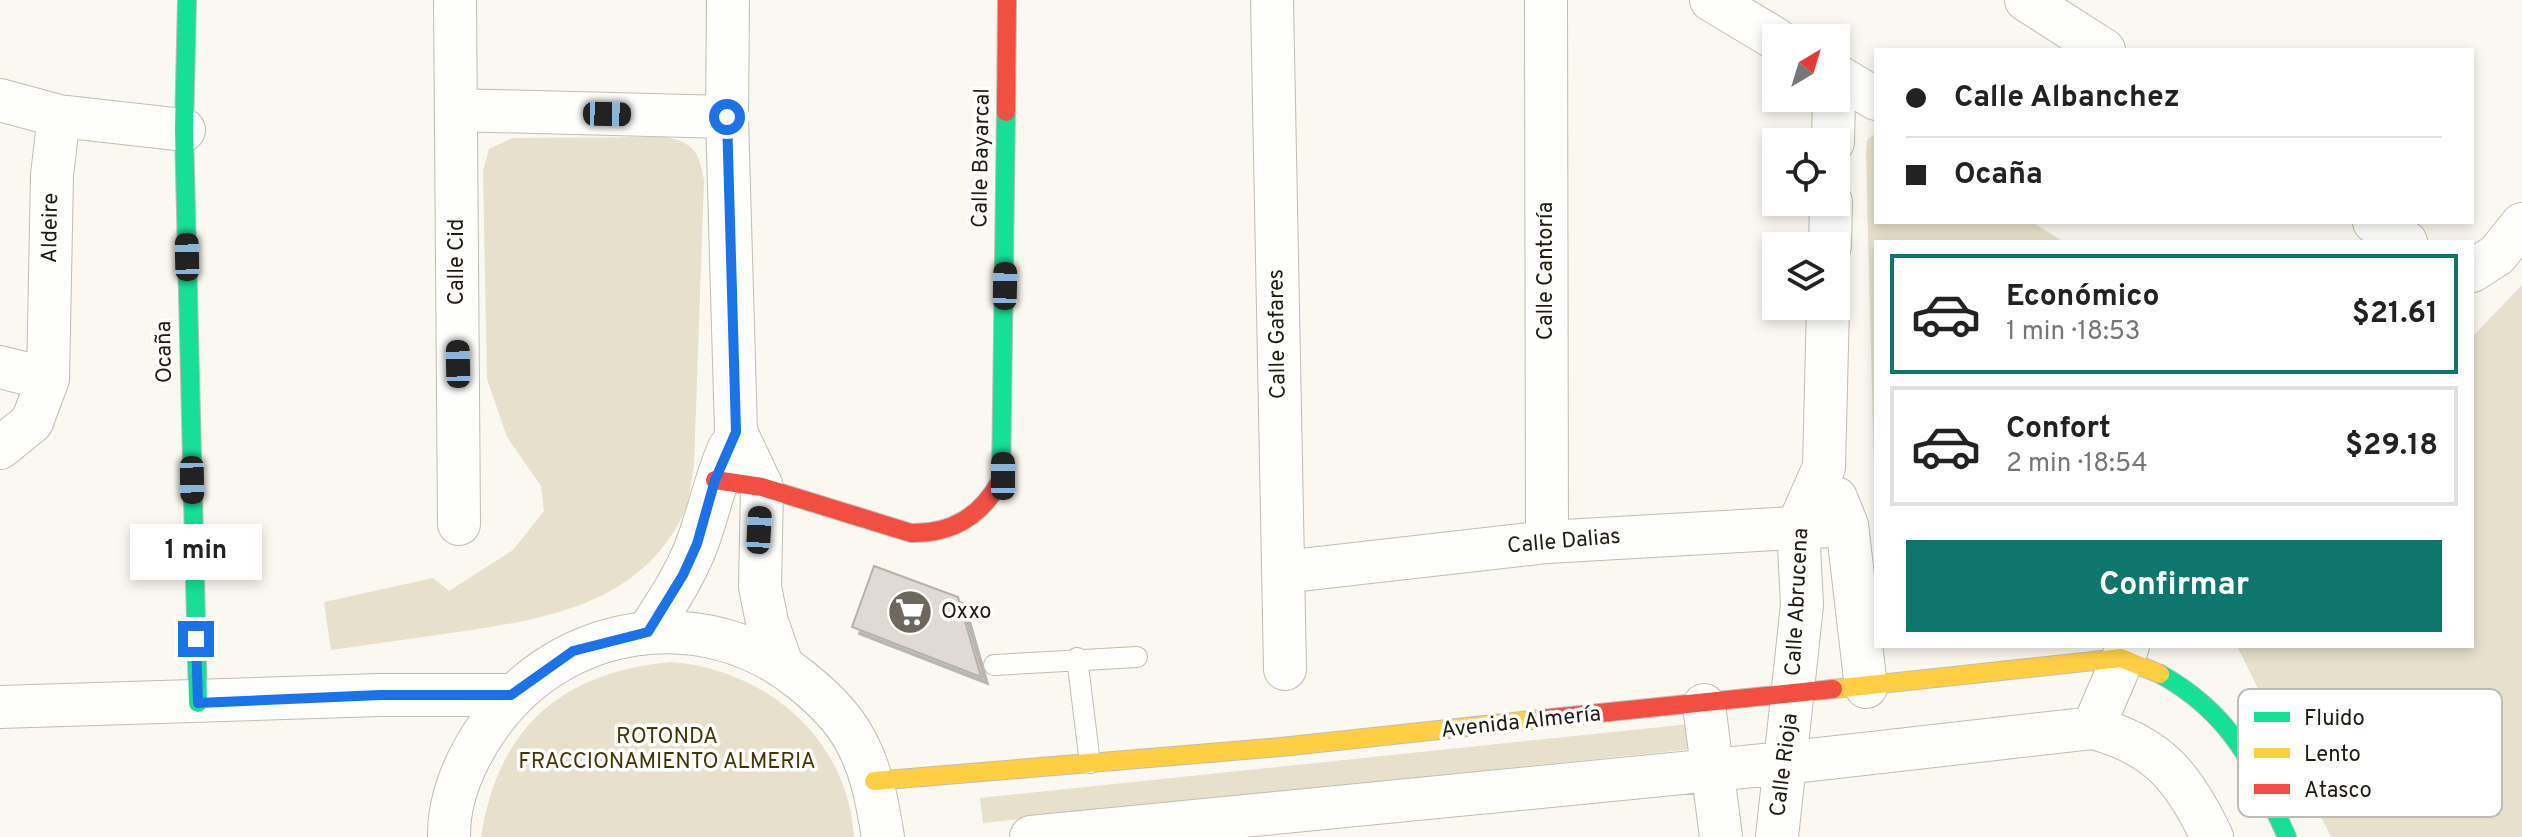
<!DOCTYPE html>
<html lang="es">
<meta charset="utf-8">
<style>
:root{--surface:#fff;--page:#f6f6f6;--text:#222;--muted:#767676;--line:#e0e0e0;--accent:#0f766e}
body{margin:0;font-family:Overpass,sans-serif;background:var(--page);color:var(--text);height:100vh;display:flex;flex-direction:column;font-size:30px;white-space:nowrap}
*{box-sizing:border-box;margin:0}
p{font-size:26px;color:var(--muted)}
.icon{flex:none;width:44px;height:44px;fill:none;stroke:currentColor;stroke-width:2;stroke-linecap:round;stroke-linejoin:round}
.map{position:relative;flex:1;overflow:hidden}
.panel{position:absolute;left:1874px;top:240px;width:600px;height:408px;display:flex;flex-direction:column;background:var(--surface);border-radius:0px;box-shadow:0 4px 12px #0003}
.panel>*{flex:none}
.top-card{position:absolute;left:1874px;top:48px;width:600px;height:176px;border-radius:0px;box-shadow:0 4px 12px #0003;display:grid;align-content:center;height:176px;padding:0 32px;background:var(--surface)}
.needle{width:52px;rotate:38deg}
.tools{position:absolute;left:1762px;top:24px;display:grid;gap:16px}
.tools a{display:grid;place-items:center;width:88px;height:88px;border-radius:0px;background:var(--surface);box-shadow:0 4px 12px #0003;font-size:40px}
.end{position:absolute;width:36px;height:36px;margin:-18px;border:10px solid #1a73e8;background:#fff;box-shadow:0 0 0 4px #fff}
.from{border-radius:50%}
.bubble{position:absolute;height:56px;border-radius:0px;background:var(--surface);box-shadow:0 4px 12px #0003;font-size:26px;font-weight:700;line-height:56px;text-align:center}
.car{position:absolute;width:24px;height:48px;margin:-24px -12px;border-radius:10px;box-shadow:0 0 6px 2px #0007;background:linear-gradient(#222 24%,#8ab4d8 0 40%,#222 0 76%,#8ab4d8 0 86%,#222 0)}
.top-card b{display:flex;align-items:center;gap:28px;height:76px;font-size:30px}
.top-card b+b{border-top:2px solid var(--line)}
.top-card i{width:20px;height:20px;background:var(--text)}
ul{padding:14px 0 0;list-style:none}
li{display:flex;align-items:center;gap:24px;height:120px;margin:0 16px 12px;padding:0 16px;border:4px solid var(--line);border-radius:0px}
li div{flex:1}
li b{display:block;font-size:30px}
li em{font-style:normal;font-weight:700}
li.selected{border-color:var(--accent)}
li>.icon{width:72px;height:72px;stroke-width:1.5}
.action{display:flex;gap:16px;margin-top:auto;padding:16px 32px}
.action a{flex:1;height:92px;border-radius:0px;background:var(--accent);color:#fff;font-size:32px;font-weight:700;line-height:92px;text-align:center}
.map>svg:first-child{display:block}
</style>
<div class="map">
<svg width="2522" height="837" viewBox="0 0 2522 837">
<defs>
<filter id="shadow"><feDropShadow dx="7" dy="7" stdDeviation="0" flood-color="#0004"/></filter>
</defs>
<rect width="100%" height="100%" fill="#faf8f0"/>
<!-- green -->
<path fill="#e6e0cc" d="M1876,133v89h156l32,20h-188v311l-10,-401 1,-12z
M666,137c28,6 33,15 38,43l-10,286c-3,15 -4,33 -10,47 -43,91 -138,106 -226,119 -42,6 -85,12 -127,18l-7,-48 109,-24 16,13 64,-41 31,-39 -3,-25 -34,-49 -20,-58 -4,-208 6,-22 23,-11z
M2522,285v552h-191l-94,-191h235v-309z
M671,662c94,7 177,76 183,175h-373c17,-109 80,-165 190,-175z
M1690,724l2,25 -709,74 -3,-25z"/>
<!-- building -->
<path fill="#e1d9d3" stroke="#b7b0aa" stroke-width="2" filter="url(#shadow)" d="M874,566l84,31 23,80 -129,-50z"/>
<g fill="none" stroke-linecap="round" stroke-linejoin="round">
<!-- lane casing -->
<g stroke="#bfbdb2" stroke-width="22">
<path id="lane" d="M1077,658l13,105
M994,665l143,-8"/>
</g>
<!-- street casing -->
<g stroke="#bfbdb2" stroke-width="44">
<path id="street" d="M455,0l4,524
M728,0l-1,117 9,315 26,55 -2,100 7,35 15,43
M1272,0l13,669
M1546,0l1,542
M1711,0l65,39
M2026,0l78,50
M1836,75l40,24
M0,100l59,16
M456,110l271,7
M1833,142l1,-44
M2374,222l32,20
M1830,246l1,-44
M2472,271l25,-16 25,-31
M0,367l48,12
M0,448l32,-26 16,-43 4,-204 7,-59 125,14
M1836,498l11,27 19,162
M1283,572l264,-30 300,-17
M648,632c18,-28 37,-56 49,-88 12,-32 18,-64 32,-96
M1704,705l17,132
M0,707l380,-12h131
M2093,728l35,-82
M449,837c-1,-40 18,-81 41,-113 72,-101 213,-123 311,-44 20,16 41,36 53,58 18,32 23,63 29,99
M1031,837l753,-74 309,-35c65,17 91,50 119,109
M1777,837l25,-232 -4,-79 26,-59 4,-161"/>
</g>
<!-- fast casing -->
<g stroke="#bfbdb2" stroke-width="20">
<path id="fast" d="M187,0l-3,130 14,573
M1001,480l5,-368
M2160,674c71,39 95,92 127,163"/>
</g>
<!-- slow casing -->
<g stroke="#bfbdb2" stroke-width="20">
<path id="slow" d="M1833,689l288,-31 39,16
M874,781l407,-34 260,-28"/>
</g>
<!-- jam casing -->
<g stroke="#bfbdb2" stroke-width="20">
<path id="jam" d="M1006,112l1,-112
M715,480l47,7 149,46c41,1 70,-17 90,-53
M1541,719l292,-30"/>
</g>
<!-- lane -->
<use href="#lane" stroke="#fefefd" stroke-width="20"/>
<!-- street -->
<use href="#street" stroke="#fefefd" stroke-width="42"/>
<!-- fast -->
<use href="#fast" stroke="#16e098" stroke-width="18"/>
<!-- slow -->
<use href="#slow" stroke="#ffcf43" stroke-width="18"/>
<!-- jam -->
<use href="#jam" stroke="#f24e42" stroke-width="18"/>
</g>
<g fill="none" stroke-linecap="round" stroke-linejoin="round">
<!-- route -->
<path stroke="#1a73e8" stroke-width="10" d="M196,639l2,64 182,-8h131l62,-44 75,-19 35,-57 14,-31 18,-64 21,-48 -9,-315"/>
</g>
<!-- icons -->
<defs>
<g id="supermarket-disc" transform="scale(2.3)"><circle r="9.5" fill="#6c685d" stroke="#fff"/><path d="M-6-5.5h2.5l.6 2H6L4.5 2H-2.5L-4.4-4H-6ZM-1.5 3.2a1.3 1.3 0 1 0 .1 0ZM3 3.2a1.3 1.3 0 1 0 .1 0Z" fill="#fff"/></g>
</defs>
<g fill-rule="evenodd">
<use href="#supermarket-disc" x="910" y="612"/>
</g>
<g text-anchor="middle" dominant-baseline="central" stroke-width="7" stroke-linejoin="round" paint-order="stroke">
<!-- street labels -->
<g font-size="22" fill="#1f1b0e" stroke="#fff">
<text transform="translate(982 158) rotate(-89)">Calle Bayarcal</text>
<text transform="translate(51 228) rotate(-89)">Aldeire</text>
<text transform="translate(457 262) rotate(-90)">Calle Cid</text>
<text transform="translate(1546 271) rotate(-90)">Calle Cantoría</text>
<text transform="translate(1278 334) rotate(-91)">Calle Gafares</text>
<text transform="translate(165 352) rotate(-91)">Ocaña</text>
<text transform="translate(1564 542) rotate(-5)">Calle Dalias</text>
<text transform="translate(1798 602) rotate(-87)">Calle Abrucena</text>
<text transform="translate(1521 723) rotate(-6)">Avenida Almería</text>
<text transform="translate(1785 765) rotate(-83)">Calle Rioja</text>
</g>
<!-- poi labels -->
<g font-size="22" fill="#1f1b0e" stroke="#fff" text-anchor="start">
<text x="941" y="612">Oxxo</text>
</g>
<!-- park labels -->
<g font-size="22" fill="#443600" stroke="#fff">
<text x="667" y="737">ROTONDA<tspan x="667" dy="25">FRACCIONAMIENTO ALMERIA</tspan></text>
</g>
</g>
<!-- legend -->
<rect x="2238" y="689" width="264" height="128" rx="12" fill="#fff" stroke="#bcbbb7" stroke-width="2"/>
<rect x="2254" y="712" width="36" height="10" fill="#16e098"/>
<rect x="2254" y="748" width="36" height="10" fill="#ffcf43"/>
<rect x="2254" y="784" width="36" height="10" fill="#f24e42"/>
<g font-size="22" fill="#1f1b0e">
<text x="2304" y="725">Fluido</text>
<text x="2304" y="761">Lento</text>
<text x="2304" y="797">Atasco</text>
</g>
</svg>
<div class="tools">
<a><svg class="needle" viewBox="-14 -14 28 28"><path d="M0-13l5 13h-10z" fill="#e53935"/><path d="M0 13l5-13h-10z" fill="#767676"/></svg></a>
<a><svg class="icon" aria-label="locate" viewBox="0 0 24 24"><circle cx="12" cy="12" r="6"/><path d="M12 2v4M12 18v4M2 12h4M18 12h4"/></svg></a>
<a><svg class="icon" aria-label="layers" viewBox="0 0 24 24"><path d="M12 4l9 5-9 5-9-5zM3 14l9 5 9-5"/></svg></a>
</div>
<i class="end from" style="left:727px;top:117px"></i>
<i class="end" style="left:196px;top:639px"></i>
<div class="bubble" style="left:130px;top:524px;width:132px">1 min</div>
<i class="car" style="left:607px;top:114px;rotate:91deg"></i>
<i class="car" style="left:187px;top:257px;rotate:359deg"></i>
<i class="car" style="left:1005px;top:286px;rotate:1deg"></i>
<i class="car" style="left:458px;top:364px;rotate:359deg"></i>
<i class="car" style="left:1003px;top:476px;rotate:0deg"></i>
<i class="car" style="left:192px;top:480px;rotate:179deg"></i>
<i class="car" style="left:759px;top:530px;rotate:3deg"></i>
<div class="top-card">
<b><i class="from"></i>Calle Albanchez</b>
<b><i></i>Ocaña</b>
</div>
<section class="panel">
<ul>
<li class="selected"><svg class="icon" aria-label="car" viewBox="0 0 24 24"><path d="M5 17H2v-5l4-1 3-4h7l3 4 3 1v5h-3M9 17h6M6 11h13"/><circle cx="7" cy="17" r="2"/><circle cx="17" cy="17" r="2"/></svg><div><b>Económico</b><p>1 min · 18:53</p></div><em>$21.61</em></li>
<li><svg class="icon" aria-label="car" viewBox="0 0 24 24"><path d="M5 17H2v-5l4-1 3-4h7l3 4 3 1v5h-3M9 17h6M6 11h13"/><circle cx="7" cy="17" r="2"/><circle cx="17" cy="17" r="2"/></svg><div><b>Confort</b><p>2 min · 18:54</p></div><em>$29.18</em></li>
</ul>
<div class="action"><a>Confirmar</a></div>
</section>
</div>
